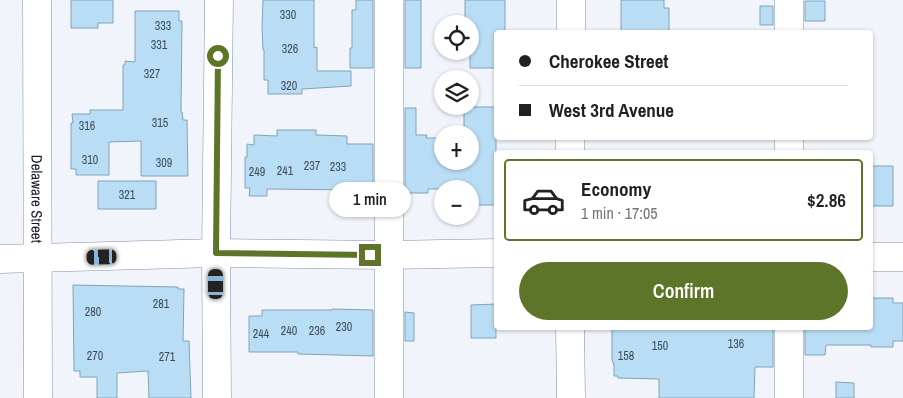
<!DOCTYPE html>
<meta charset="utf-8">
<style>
:root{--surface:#fff;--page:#f6f6f6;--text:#202124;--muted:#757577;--line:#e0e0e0;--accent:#5c7528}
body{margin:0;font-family:"Archivo Narrow",sans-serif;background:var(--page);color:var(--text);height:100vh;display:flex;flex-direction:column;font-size:19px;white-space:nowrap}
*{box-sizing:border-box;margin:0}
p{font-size:16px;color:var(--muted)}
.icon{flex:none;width:28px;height:28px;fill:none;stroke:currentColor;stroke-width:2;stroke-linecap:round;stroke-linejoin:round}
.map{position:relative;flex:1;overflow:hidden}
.drawer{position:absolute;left:494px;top:150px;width:379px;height:180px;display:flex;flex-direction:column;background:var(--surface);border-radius:5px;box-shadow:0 1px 4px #0004}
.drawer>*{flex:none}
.hud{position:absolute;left:494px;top:30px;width:379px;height:110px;border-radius:5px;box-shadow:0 1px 4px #0004;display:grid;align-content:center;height:110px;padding:0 25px;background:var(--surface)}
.tools{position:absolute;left:434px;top:15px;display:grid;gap:10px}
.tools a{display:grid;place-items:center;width:45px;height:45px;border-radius:50%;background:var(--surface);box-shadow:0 1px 4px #0004;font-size:25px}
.end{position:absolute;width:22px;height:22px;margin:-11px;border:6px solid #5c7528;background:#fff;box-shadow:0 0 0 2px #fff}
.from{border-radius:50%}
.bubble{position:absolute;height:35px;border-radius:18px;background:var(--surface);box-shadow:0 1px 4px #0004;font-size:16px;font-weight:600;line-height:35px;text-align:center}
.car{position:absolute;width:15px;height:30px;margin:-15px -8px;border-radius:6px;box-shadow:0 0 4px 1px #0007;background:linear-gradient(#222 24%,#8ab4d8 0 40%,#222 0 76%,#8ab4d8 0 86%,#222 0)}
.hud b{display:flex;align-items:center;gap:18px;height:48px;font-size:19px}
.hud b+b{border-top:1px solid var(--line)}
.hud i{width:12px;height:12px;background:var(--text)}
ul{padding:9px 0 0;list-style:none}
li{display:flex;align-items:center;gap:15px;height:82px;margin:0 10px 8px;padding:0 15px;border:2px solid var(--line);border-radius:5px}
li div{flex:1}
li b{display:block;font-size:19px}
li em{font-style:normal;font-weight:600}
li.active{border-color:var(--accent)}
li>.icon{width:45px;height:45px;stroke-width:1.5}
.primary-button{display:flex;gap:10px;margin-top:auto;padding:10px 25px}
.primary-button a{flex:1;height:58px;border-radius:30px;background:var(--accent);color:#fff;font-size:20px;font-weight:600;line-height:58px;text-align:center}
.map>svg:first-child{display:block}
</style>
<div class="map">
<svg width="903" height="398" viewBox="0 0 903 398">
<rect width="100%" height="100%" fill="#f1f5fb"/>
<!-- building -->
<path fill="#b9ddf4" stroke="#81a3b8" d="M71,0h42v23h-15v5h-27z
M263,0h51v48l3,-1v24h34v15l-49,3v5h-34v-14h-4v-30h-1l-1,-23z
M356,0h17v68h-23v-20h2v-38h4z
M405,0h16v68h-16z
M465,0h40v32h-9v36h-26v-44h-5z
M621,0h43v8h5v24h-48z
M805,1h20v20h-20z
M760,6h13v19h-13z
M135,11h44v10h3l-1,91h1l1,8h4l1,56h-47v-35l-32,1v33h-33v-6h-5v-46h2l-1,-9h18v-4h33v-45h2v-4l10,1z
M464,107h32v98h-26v-16h-42v4h-23v-85h11v27h11l-1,3h16v23h28v-27h-6z
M277,130h39v5l31,1v8h26v49h-19v-3l-87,-1v7h-18l1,-8h-5v-31h2v-13l7,1v-10l23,1z
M870,166h23v40h-23z
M98,181h58v28h-58z
M73,285l105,2v2h6l-1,52h6l2,57h-42l-1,-27 -31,2v25h-20v-21h-17v-6h-6z
M871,298h22v5h10v38h-10v6h-22v-2h-45l-1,10h-20v-27h65z
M496,304v34h-25v-33z
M332,309l41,1v46l-75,-2v-2h-49v-36h13v-6h70z
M405,312l9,1v28h-9z
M612,328h161v39h-18l-1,31h-95v-19l-41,-1v-2h-4v-11l-2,-5z
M836,382l18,1v15h-18z"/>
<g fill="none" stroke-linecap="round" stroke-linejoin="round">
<!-- minor casing -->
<g stroke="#7f8fad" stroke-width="29">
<g id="minor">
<path id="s1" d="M37,0l1,398"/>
<path d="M389,0v398"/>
<path d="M789,0v32"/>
<path d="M571,32v-32"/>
<path d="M789,138v14"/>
<path d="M570,152v-14"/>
<path d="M870,257h33"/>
<path d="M0,259l216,-6 172,2 108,-2"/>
<path d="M570,328l1,70"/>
<path d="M789,328v70"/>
<path d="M217,398l-1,-145 3,-253"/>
</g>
</g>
<!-- minor -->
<use href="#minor" stroke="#fff" stroke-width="28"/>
</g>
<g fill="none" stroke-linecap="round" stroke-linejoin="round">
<!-- route -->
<path stroke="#5c7528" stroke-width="6" d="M218,56l-2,197 154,2"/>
</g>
<g text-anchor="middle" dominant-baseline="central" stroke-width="4.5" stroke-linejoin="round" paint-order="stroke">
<!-- number labels -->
<g font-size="12" fill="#3f4c5a">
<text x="288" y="15">330</text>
<text x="163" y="26">333</text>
<text x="159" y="45">331</text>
<text x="290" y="49">326</text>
<text x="152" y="74">327</text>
<text x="289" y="86">320</text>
<text x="160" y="123">315</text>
<text x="87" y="126">316</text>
<text x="90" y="160">310</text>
<text x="164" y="163">309</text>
<text x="312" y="166">237</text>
<text x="338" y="167">233</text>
<text x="285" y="171">241</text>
<text x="257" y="172">249</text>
<text x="127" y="195">321</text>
<text x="161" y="304">281</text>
<text x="93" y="312">280</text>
<text x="344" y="327">230</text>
<text x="289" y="331">240</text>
<text x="317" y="331">236</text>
<text x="261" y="334">244</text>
<text x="736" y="344">136</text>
<text x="660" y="346">150</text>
<text x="95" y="356">270</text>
<text x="626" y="356">158</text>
<text x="167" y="357">271</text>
</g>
<!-- street labels -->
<g font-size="15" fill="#161c27" stroke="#fff">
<text stroke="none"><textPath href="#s1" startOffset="199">Delaware Street</textPath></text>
</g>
</g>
</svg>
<div class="tools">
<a><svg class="icon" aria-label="locate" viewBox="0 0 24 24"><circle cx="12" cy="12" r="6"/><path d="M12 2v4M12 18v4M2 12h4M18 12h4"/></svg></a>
<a><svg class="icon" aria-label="layers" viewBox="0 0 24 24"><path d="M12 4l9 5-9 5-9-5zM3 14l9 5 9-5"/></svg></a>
<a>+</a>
<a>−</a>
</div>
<i class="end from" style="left:218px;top:56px"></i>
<i class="end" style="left:370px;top:255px"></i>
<div class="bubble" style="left:329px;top:182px;width:82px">1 min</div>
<i class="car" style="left:102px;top:257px;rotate:268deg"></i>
<i class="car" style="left:216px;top:284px;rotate:0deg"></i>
<div class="hud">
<b><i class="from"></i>Cherokee Street</b>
<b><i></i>West 3rd Avenue</b>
</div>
<section class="drawer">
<ul>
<li class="active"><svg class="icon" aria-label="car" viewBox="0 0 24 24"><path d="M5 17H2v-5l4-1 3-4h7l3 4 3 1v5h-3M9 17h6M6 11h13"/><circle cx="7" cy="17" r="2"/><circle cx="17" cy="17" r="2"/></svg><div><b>Economy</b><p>1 min · 17:05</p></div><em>$2.86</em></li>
</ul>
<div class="primary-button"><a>Confirm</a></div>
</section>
</div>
